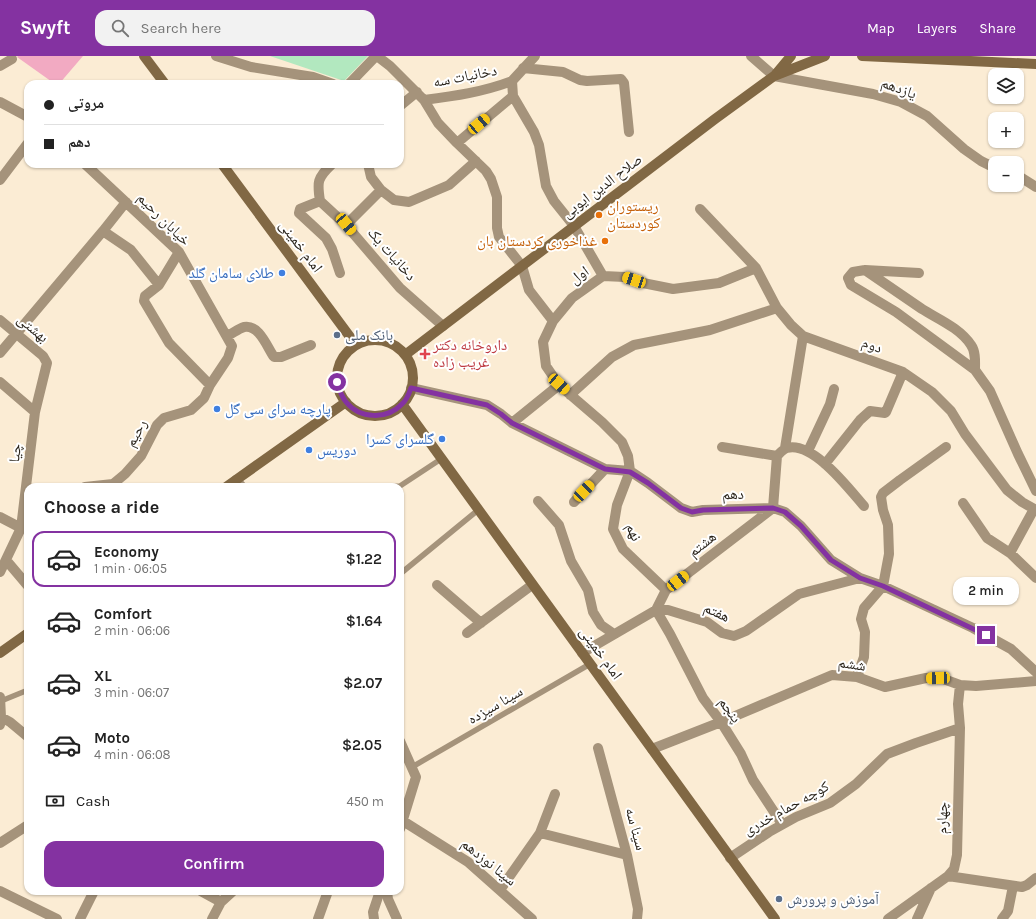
<!DOCTYPE html>
<meta charset="utf-8">
<style>
:root{--surface:#fff;--page:#f2f2f2;--text:#222;--muted:#767676;--line:#e0e0e0;--accent:#8432a1}
body{margin:0;font-family:Karla,"Noto Naskh Arabic",sans-serif;background:var(--page);color:var(--text);height:100vh;display:flex;flex-direction:column;font-size:15px;white-space:nowrap}
*{box-sizing:border-box;margin:0}
p{font-size:13px;color:var(--muted)}
.icon{flex:none;width:22px;height:22px;fill:none;stroke:currentColor;stroke-width:2;stroke-linecap:round;stroke-linejoin:round}
.map{position:relative;flex:1;overflow:hidden}
.side{position:absolute;left:24px;top:427px;width:380px;height:412px;display:flex;flex-direction:column;background:var(--surface);border-radius:12px;box-shadow:0 1px 3px #0004}
.side>*{flex:none}
.top-card{position:absolute;left:24px;top:24px;width:380px;height:88px;border-radius:12px;box-shadow:0 1px 3px #0004;display:grid;align-content:center;height:88px;padding:0 20px;background:var(--surface)}
.tools{position:absolute;left:988px;top:12px;display:grid;gap:8px}
.tools a{display:grid;place-items:center;width:36px;height:36px;border-radius:8px;background:var(--surface);box-shadow:0 1px 3px #0004;font-size:20px}
.end{position:absolute;width:18px;height:18px;margin:-9px;border:5px solid #8432a1;background:#fff;box-shadow:0 0 0 2px #fff}
.from{border-radius:50%}
.bubble{position:absolute;height:28px;border-radius:12px;background:var(--surface);box-shadow:0 1px 3px #0004;font-size:13px;font-weight:600;line-height:28px;text-align:center}
.car{position:absolute;width:12px;height:24px;margin:-12px -6px;border-radius:5px;box-shadow:0 0 3px 1px #0007;background:linear-gradient(#f5c518 24%,#345 0 40%,#f5c518 0 76%,#345 0 86%,#f5c518 0)}
.top-card b{display:flex;align-items:center;gap:14px;height:38px;font-size:15px}
.top-card b+b{border-top:1px solid var(--line)}
.top-card i{width:10px;height:10px;background:var(--text)}
ul{padding:0;list-style:none}
li{display:flex;align-items:center;gap:12px;height:56px;margin:0 8px 6px;padding:0 12px;border:2px solid transparent;border-radius:12px}
li div{flex:1}
li b{display:block;font-size:15px}
li em{font-style:normal;font-weight:600}
li.selected{border-color:var(--accent)}
li>.icon{width:36px;height:36px;stroke-width:1.5}
h2{padding:0 20px;font-size:18px;line-height:48px}
.pay{display:flex;align-items:center;gap:10px;height:44px;padding:0 20px;font-size:15px}
.pay p{margin-inline-start:auto}
.cta{display:flex;gap:8px;margin-top:auto;padding:8px 20px}
.cta a{flex:1;height:46px;border-radius:12px;background:var(--accent);color:#fff;font-size:16px;font-weight:600;line-height:46px;text-align:center}
header{display:flex;align-items:center;gap:24px;box-sizing:border-box;height:56px;padding:0 20px;background:var(--accent);color:#fff}
header strong{font-size:19px}
nav{display:flex;gap:22px;margin-inline-start:auto;font-size:14px}
.search{width:280px;height:36px;background:var(--page);display:flex;align-items:center;gap:10px;box-sizing:border-box;padding:0 14px;border-radius:12px;color:var(--muted);font-size:15px}
.map>svg:first-child{display:block}
</style>
<header>
<strong>Swyft</strong>
<div class="search"><svg class="icon" aria-label="search" viewBox="0 0 24 24"><circle cx="10" cy="10" r="6"/><path d="M15 15l6 6"/></svg>Search here</div>
<nav><a>Map</a><a>Layers</a><a>Share</a></nav>
</header>
<div class="map">
<svg width="1036" height="863" viewBox="0 0 1036 863">
<rect width="100%" height="100%" fill="#fbecd4"/>
<!-- green -->
<path fill="#b2e8bf" d="M270,0h98l-24,25z"/>
<!-- building -->
<path fill="#f2aac2" d="M18,0h65l-24,28h-4l-38,-27z"/>
<g fill="none" stroke-linecap="round" stroke-linejoin="round">
<!-- lane -->
<path stroke="#a5937b" stroke-width="5.5" d="M390,431l10,-1 41,-27
M400,518l78,-64
M1,645l27,-11
M412,711l178,-103"/>
<!-- street -->
<path stroke="#a5937b" stroke-width="10" d="M216,0l35,11 62,10 20,7
M377,0l13,10 34,34 14,23 19,20 29,28 5,8 6,18v31l2,9 23,29 7,24 24,31
M535,0l-23,25 1,15 21,36 5,13 7,41 8,15 20,25 29,50
M751,0l23,20 99,18 28,8 26,14 37,33 17,12 14,7
M0,10l12,-7
M523,12l40,4 17,8 7,1 34,-2 3,4 5,49
M349,28l27,-28
M424,44c31,-4 59,-8 88,-19
M0,46l28,15
M400,50l17,-14
M457,87l56,-47
M368,108l3,13 10,13 13,10 15,2 40,-17 27,-24
M1017,119l19,12
M0,124l28,-37
M320,145l26,24 54,63 43,38
M320,145l-20,8 -1,4 27,25 6,11 8,24
M320,145c-3,-19 -3,-23 12,-37
M700,153l56,59 21,40 14,17 12,11 100,36 29,20 19,19 14,23 42,56 15,12 14,8
M346,169l35,-35
M103,175l28,19 28,35
M179,196l-20,33 -14,11 -1,5 25,42 41,42
M865,214c19,13 38,26 57,39 16,10 38,19 49,36 5,7 4,17 4,25
M919,217l-54,-3 -12,2 -5,6 3,7 45,27 79,58 15,21 28,63 18,37
M0,264l43,36 4,7 -12,49 -14,116 -21,44
M227,280c5,-2 11,-7 17,-9 15,-3 23,20 30,30h7l30,-12
M0,297l103,-122 23,-29
M0,326l35,30
M411,332l76,17 14,9 11,9 93,46 25,2 18,12 33,25 11,4 11,-2 70,-2 12,4 16,14 30,34 29,18 23,8 90,42 38,21 25,23
M570,339l42,-38 22,-12 76,-15 67,-22
M512,367l47,-38
M722,391l55,9
M785,392l18,-112
M808,395l22,-47 4,-15
M825,408l35,-44 10,-9 15,2 1,-1 17,-40
M236,424l6,7
M85,431l28,-3 12,-10 16,-18 16,-31 7,-7 27,-8 13,-12 6,-13 18,-27 4,-12 -53,-94 -94,-88
M538,445l21,24 12,36 17,29 5,22 8,13 13,9
M574,446l31,-33
M963,447l24,35 23,15 26,25
M0,461l21,11 4,-2
M1010,497l24,-44
M6,504l22,26
M437,529l44,38
M666,534l-43,-41 -10,-20 4,-24 13,-34 -2,-15 -6,-14 -20,-20 -43,-37 -13,-19 -3,-24 10,-21 19,-23 31,-22 22,1 18,6 30,6 46,-6 37,-15
M467,577l65,-48
M582,597l74,-43h12l39,12 15,11 12,3 12,-5 53,-37 61,-16
M857,621l7,-20 1,-25 -4,-13 3,-11 19,-22 6,-32 -1,-29 -5,-15 -2,-13 2,-4 17,-13 46,-33
M0,641l1,20 -1,8
M1,661l9,5 18,15
M400,685l16,36 -16,52
M598,692l29,107 11,54 -1,10
M652,693l69,-27 111,-47 25,2 28,10 41,-9 12,-1 22,8 16,1 60,-5
M400,760l3,5 65,41 64,57
M782,768l-29,-44 -12,-26 -20,-32 -18,-24 -33,-64 -14,-24 10,-20 107,-82 4,-52c3,-3 6,-7 10,-8 26,-7 62,41 77,58
M540,777l87,22
M0,787l28,-18
M730,802l39,-26 27,-15 34,-14 26,-19 31,-30 29,-11 44,-15
M948,820l74,11 5,-2 9,-7
M500,834l40,-57 15,-39
M0,835l57,28
M201,835l20,11
M387,835l1,8 9,20
M80,863l14,-28
M212,863l9,-17 12,-11
M318,863l10,-28
M374,863l-1,-7 7,-21
M888,863l60,-43 6,-7 3,-14 3,-127 -2,-24 2,-19
M917,863l14,-31
M1002,863l6,-8 5,-25"/>
<!-- secondary -->
<path stroke="#816844" stroke-width="10" d="M144,0l21,28
M862,0l174,8
M776,18l15,-18
M222,108l134,181
M337 322a38 38 0 1 1 76 0a38 38 0 1 1-76 0Z
M405,299l310,-236 59,-43 51,-20
M402,348l373,515
M226,431l120,-85
M0,597l28,-20"/>
</g>
<g fill="none" stroke-linecap="round" stroke-linejoin="round">
<!-- route -->
<path stroke="#8432a1" stroke-width="5" d="M337,326c2,7 4,14 9,20 14,17 41,18 56,2 5,-4 7,-10 9,-16l76,17 14,9 11,9 93,46 25,3 18,11 33,25 11,4 11,-2 70,-2 12,4 16,14 30,34 29,18 23,8 103,49"/>
</g>
<!-- markers -->
<g fill="#e8710a" stroke="#fff" stroke-width="1.5">
<circle cx="599" cy="159" r="4"/>
<circle cx="605" cy="185" r="4"/>
</g>
<g fill="#3f7fe0" stroke="#fff" stroke-width="1.5">
<circle cx="282" cy="217" r="4"/>
<circle cx="217" cy="353" r="4"/>
<circle cx="442" cy="383" r="4"/>
<circle cx="309" cy="394" r="4"/>
</g>
<g fill="#5c6f8a" stroke="#fff" stroke-width="1.5">
<circle cx="337" cy="279" r="4"/>
<circle cx="779" cy="843" r="4"/>
</g>
<path fill="#e0444e" stroke="#fff" stroke-width="1.5" d="M423 292h4v4h4v4h-4v4h-4v-4h-4v-4h4z"/>
<g text-anchor="middle" dominant-baseline="central" stroke-width="4" stroke-linejoin="round" paint-order="stroke">
<!-- street labels -->
<g font-size="15" fill="#2a241b" stroke="#fff">
<text transform="translate(465 20) rotate(-11)">دخانیات سه</text>
<text transform="translate(899 32) rotate(20)">یازدهم</text>
<text transform="translate(602 130) rotate(-37)">صلاح الدین ایوبی</text>
<text transform="translate(164 163) rotate(45)">خیابان رحیم</text>
<text transform="translate(301 190) rotate(53)">امام خمینی</text>
<text transform="translate(392 198) rotate(49)">دخانیات یک</text>
<text transform="translate(579 219) rotate(-35)">اول</text>
<text transform="translate(33 272) rotate(40)">بهشتی</text>
<text transform="translate(872 289) rotate(20)">دوم</text>
<text transform="translate(136 377) rotate(-60)">رحیم</text>
<text transform="translate(15 397) rotate(-83)">چیا</text>
<text transform="translate(733 438) rotate(-1)">دهم</text>
<text transform="translate(634 476) rotate(66)">نهم</text>
<text transform="translate(702 488) rotate(-38)">هشتم</text>
<text transform="translate(717 556) rotate(25)">هفتم</text>
<text transform="translate(601 597) rotate(54)">امام خمینی</text>
<text transform="translate(852 608) rotate(8)">ششم</text>
<text transform="translate(495 649) rotate(-30)">سینا سیزده</text>
<text transform="translate(730 654) rotate(54)">پنجم</text>
<text transform="translate(786 752) rotate(-29)">کوچه حمام خدری</text>
<text transform="translate(942 762) rotate(-89)">چهارم</text>
<text transform="translate(636 773) rotate(75)">سینا سه</text>
<text transform="translate(489 806) rotate(39)">سینا نوزدهم</text>
</g>
<!-- food labels -->
<g font-size="15" fill="#c56008" stroke="#fff" text-anchor="start">
<text x="607" y="150">ریستوران<tspan x="607" dy="17">کوردستان</tspan></text>
<text x="597" y="185" text-anchor="end">غذاخوری کردستان بان</text>
</g>
<!-- shop labels -->
<g font-size="15" fill="#366cbe" stroke="#fff" text-anchor="end">
<text x="274" y="217">طلای سامان گلد</text>
<text x="225" y="353" text-anchor="start">پارچه سرای سی گل</text>
<text x="434" y="383">گلسرای کسرا</text>
<text x="317" y="394" text-anchor="start">دوریس</text>
</g>
<!-- service labels -->
<g font-size="15" fill="#4e5e75" stroke="#fff" text-anchor="start">
<text x="345" y="279">بانک ملی</text>
<text x="787" y="843">آموزش و پرورش</text>
</g>
<!-- health labels -->
<g font-size="15" fill="#be3a42" stroke="#fff" text-anchor="start">
<text x="433" y="289">داروخانه دکتر<tspan x="433" dy="17">غریب زاده</tspan></text>
</g>
</g>
</svg>
<div class="tools">
<a><svg class="icon" aria-label="layers" viewBox="0 0 24 24"><path d="M12 4l9 5-9 5-9-5zM3 14l9 5 9-5"/></svg></a>
<a>+</a>
<a>−</a>
</div>
<i class="end from" style="left:337px;top:326px"></i>
<i class="end" style="left:986px;top:579px"></i>
<div class="bubble" style="left:953px;top:521px;width:66px">2 min</div>
<i class="car" style="left:479px;top:68px;rotate:50deg"></i>
<i class="car" style="left:346px;top:168px;rotate:140deg"></i>
<i class="car" style="left:634px;top:224px;rotate:289deg"></i>
<i class="car" style="left:559px;top:328px;rotate:132deg"></i>
<i class="car" style="left:584px;top:435px;rotate:44deg"></i>
<i class="car" style="left:678px;top:525px;rotate:52deg"></i>
<i class="car" style="left:938px;top:622px;rotate:268deg"></i>
<div class="top-card">
<b><i class="from"></i>مروتی</b>
<b><i></i>دهم</b>
</div>
<section class="side">
<h2>Choose a ride</h2>
<ul>
<li class="selected"><svg class="icon" aria-label="car" viewBox="0 0 24 24"><path d="M5 17H2v-5l4-1 3-4h7l3 4 3 1v5h-3M9 17h6M6 11h13"/><circle cx="7" cy="17" r="2"/><circle cx="17" cy="17" r="2"/></svg><div><b>Economy</b><p>1 min · 06:05</p></div><em>$1.22</em></li>
<li><svg class="icon" aria-label="car" viewBox="0 0 24 24"><path d="M5 17H2v-5l4-1 3-4h7l3 4 3 1v5h-3M9 17h6M6 11h13"/><circle cx="7" cy="17" r="2"/><circle cx="17" cy="17" r="2"/></svg><div><b>Comfort</b><p>2 min · 06:06</p></div><em>$1.64</em></li>
<li><svg class="icon" aria-label="car" viewBox="0 0 24 24"><path d="M5 17H2v-5l4-1 3-4h7l3 4 3 1v5h-3M9 17h6M6 11h13"/><circle cx="7" cy="17" r="2"/><circle cx="17" cy="17" r="2"/></svg><div><b>XL</b><p>3 min · 06:07</p></div><em>$2.07</em></li>
<li><svg class="icon" aria-label="car" viewBox="0 0 24 24"><path d="M5 17H2v-5l4-1 3-4h7l3 4 3 1v5h-3M9 17h6M6 11h13"/><circle cx="7" cy="17" r="2"/><circle cx="17" cy="17" r="2"/></svg><div><b>Moto</b><p>4 min · 06:08</p></div><em>$2.05</em></li>
</ul>
<div class="pay"><svg class="icon" aria-label="cash" viewBox="0 0 24 24"><path d="M3 7h18v10H3z"/><circle cx="12" cy="12" r="2"/></svg>Cash<p>450 m</p></div>
<div class="cta"><a>Confirm</a></div>
</section>
</div>
